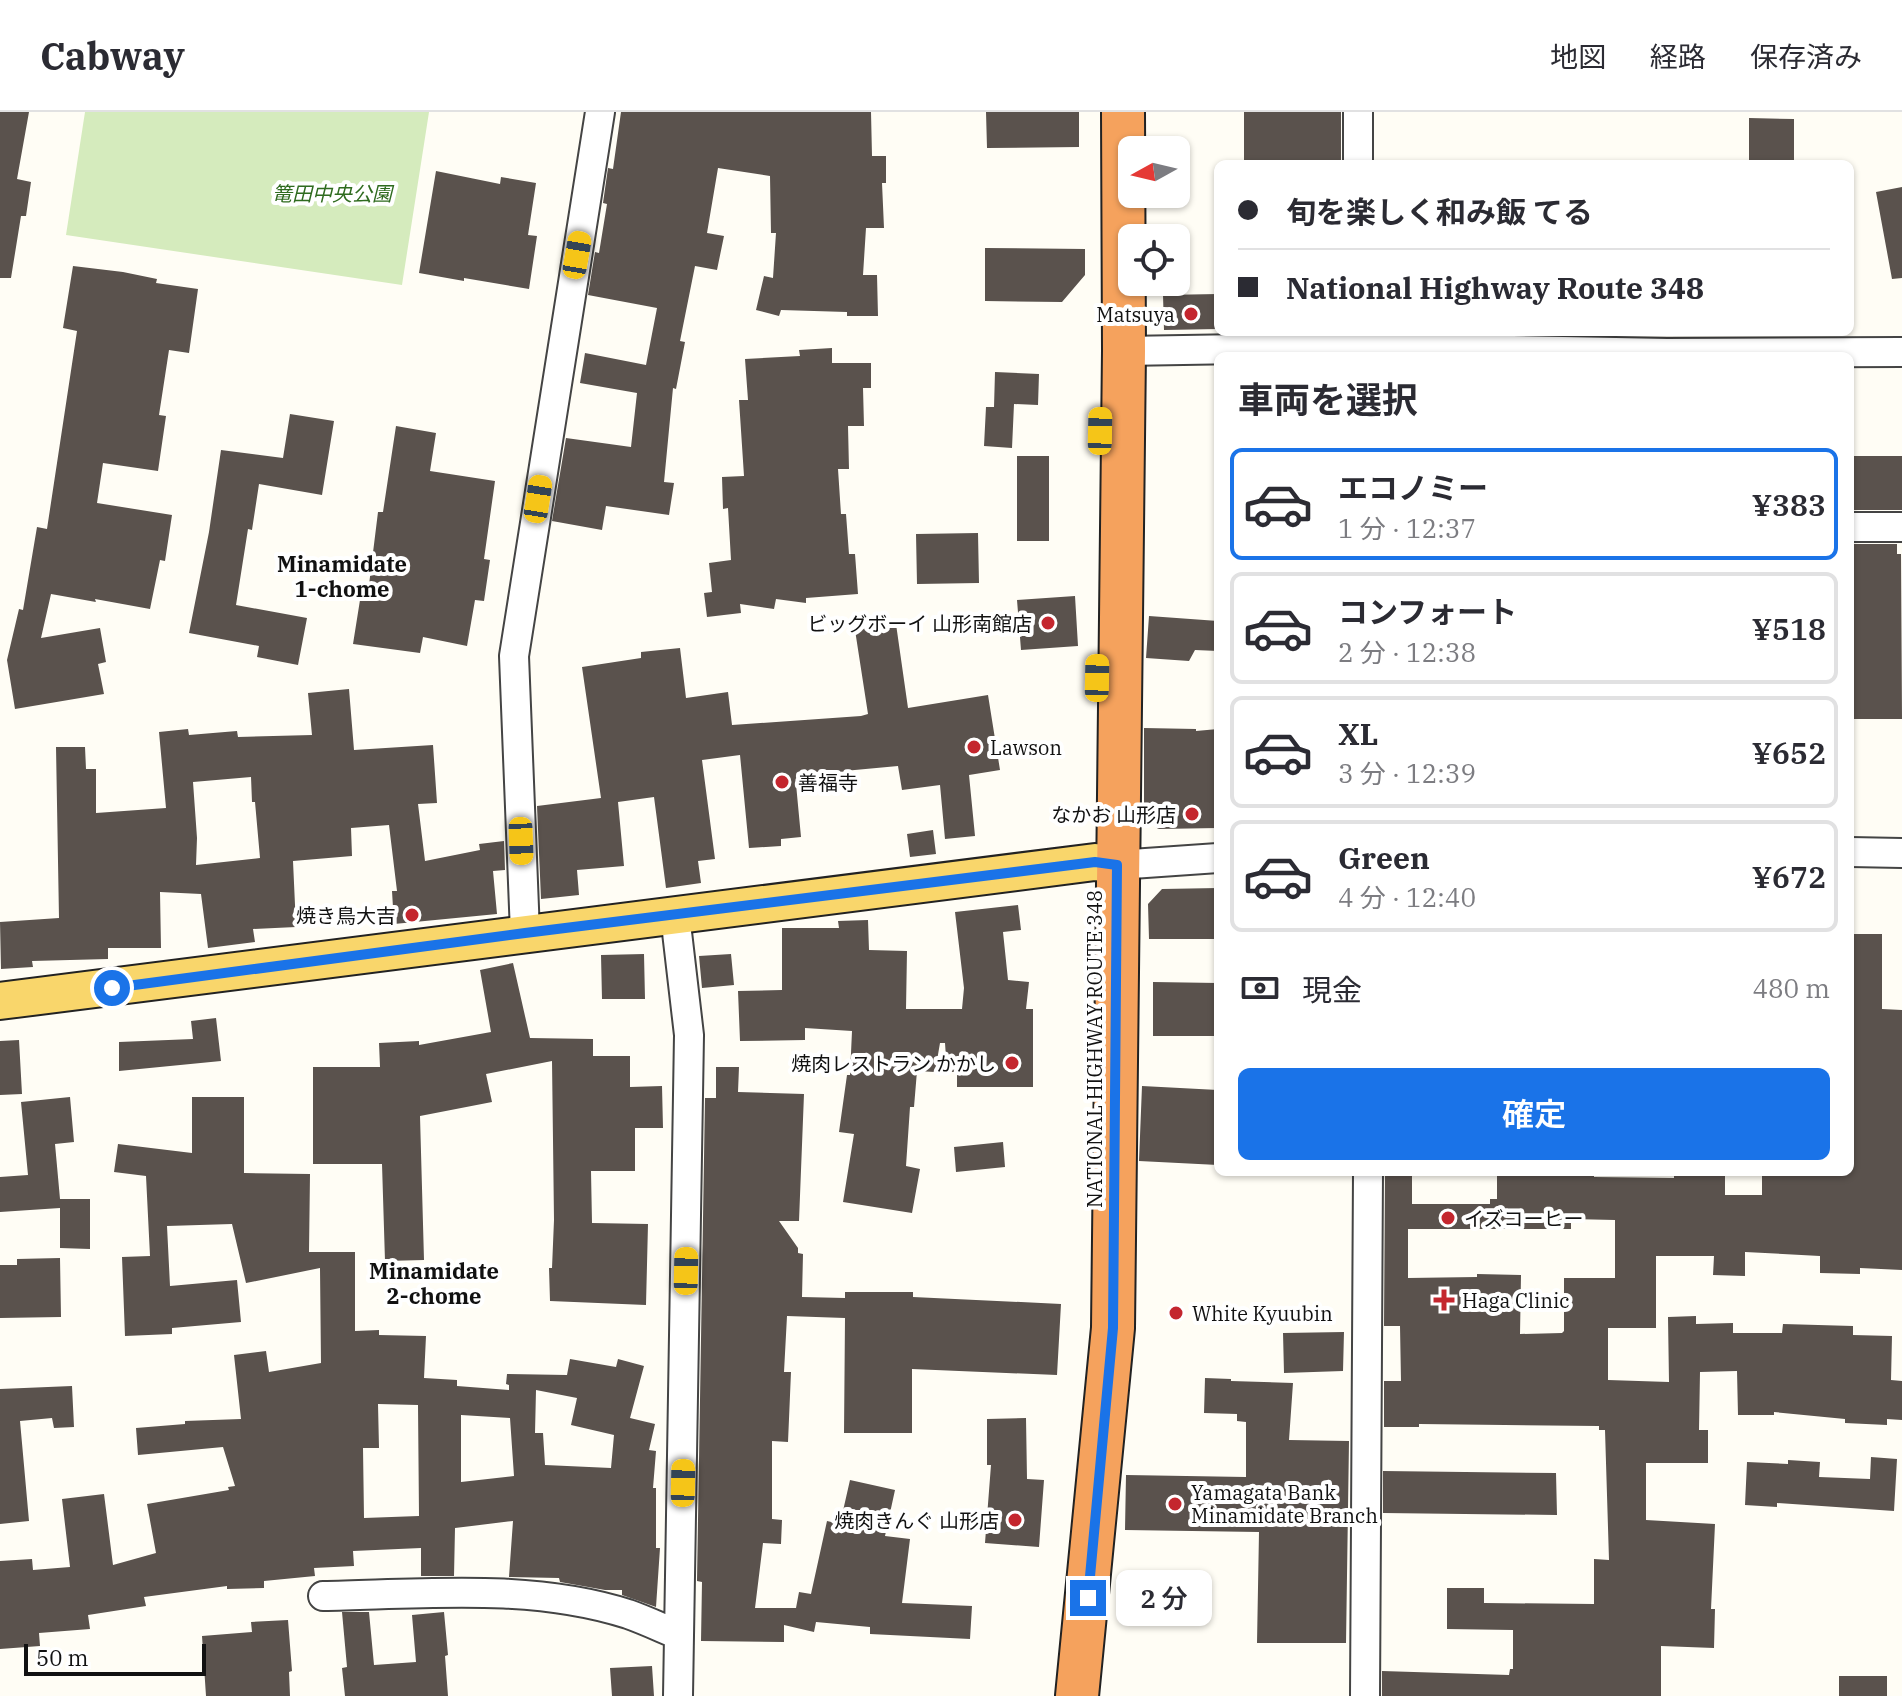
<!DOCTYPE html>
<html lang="ja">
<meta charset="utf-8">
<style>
:root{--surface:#fff;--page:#f7f7f7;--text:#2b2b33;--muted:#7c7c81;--line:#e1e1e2;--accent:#1a73e8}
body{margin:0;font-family:"IBM Plex Serif","Noto Sans JP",serif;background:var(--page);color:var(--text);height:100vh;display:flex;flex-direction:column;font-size:30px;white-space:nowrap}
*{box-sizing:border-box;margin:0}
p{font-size:26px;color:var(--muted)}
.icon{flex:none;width:44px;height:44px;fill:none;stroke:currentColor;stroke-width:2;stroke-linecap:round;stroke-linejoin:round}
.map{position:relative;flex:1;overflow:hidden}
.drawer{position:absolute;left:1214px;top:240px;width:640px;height:824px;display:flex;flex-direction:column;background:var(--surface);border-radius:12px;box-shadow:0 2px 6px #0004}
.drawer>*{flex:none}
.top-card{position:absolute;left:1214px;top:48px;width:640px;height:176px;border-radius:12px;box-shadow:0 2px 6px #0004;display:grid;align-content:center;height:176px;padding:0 24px;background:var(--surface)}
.needle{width:52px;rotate:262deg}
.controls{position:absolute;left:1118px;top:24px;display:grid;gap:16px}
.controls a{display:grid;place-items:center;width:72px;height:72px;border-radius:12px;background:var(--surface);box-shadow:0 2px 6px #0004;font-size:40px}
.scale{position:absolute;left:24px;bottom:20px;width:182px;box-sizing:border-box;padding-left:8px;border:4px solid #111;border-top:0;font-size:22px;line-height:28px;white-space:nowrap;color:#111;-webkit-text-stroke:6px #fff;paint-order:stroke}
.end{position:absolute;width:36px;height:36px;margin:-18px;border:10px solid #1a73e8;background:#fff;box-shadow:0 0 0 4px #fff}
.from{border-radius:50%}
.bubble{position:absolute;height:56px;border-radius:12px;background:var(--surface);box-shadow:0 2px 6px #0004;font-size:26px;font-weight:600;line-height:56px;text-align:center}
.car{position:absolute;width:24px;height:48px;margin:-24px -12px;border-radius:10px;box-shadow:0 0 6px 2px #0007;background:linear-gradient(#f5c518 24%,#345 0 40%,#f5c518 0 76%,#345 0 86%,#f5c518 0)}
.top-card b{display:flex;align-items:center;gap:28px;height:76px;font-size:30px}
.top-card b+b{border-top:2px solid var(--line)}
.top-card i{width:20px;height:20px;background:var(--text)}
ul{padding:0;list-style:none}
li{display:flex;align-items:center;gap:24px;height:112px;margin:0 16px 12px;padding:0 8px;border:4px solid var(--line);border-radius:12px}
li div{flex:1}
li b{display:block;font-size:30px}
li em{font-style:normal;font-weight:600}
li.active{border-color:var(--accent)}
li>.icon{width:72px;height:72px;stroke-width:1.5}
h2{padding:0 24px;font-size:36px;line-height:96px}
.pay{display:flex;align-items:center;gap:20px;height:88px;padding:0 24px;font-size:30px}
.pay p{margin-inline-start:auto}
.primary-button{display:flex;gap:16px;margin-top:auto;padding:16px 24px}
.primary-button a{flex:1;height:92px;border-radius:12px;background:var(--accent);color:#fff;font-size:32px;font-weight:600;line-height:92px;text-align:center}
header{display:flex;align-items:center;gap:48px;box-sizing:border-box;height:112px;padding:0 40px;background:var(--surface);border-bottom:2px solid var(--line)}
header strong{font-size:38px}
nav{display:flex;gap:44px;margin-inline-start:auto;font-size:28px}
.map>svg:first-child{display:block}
</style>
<header>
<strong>Cabway</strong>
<nav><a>地図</a><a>経路</a><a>保存済み</a></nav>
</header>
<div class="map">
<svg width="1902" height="1584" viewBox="0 0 1902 1584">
<rect width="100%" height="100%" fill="#fffdf5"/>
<!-- green -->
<path fill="#d5ebbd" d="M85,0h344l-27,173 -336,-50z"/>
<!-- building -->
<path fill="#5a524d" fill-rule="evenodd" d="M0,0h29l-12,67 14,3 -5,34h-5l-10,62h-11z
M621,0h250l1,44h14v27h-4l2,45h-18l-3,47h14l1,41h-31v-4l-66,-2 -2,6 -23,-6 8,-34 9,2 3,-45h-5l-1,-57 -52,-8 -11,65 17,3 -7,34 -22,-4 -15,75 5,1 -9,47 -3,-1 -9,94 10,1 -5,32 -63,-9 -4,24 -50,-9 14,-83 65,9 6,-54 -57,-10 5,-30 61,12 11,-57 -69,-13 7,-43 4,1 8,-49 -4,-1 5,-35 5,1z
M986,0h93v35l-92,1z
M1244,0h97v52h-97z
M1749,6l45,1v45h-45z
M436,59l64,13 1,-7 35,6 -8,52 9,1 -8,53 -65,-11v3l-45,-8z
M1902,75v91l-10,1 -16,-87z
M985,136l100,1v26l-23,27 -77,-1z
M73,154l50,6 34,7 -1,4 42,6 -9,64 -20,-3 -10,65 7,1 -8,55 -55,-8 -6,40 75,12 -7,46 -5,-1 -10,49 -55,-10 1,3 -45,-8 -10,44 59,-10 6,34 -8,2 6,30 -89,15 -8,-49 12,-51 4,1 14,-83 10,2 30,-198 -14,-3z
M1218,182v35l-54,1 -1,-35z
M832,236v15h39v25h-8l1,38h-16l1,43h-11l3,45h5l3,40h6l3,40 -52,4v5l-30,-4 -2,10 -34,-5 1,9 -34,4 -3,-24 8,-1 -3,-29 22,-3 -3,-52 -5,1 -1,-32 22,-1 -5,-76h9l-3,-41 55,-3 -1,-6z
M995,260l44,2 -1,31 -24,-1 -2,44 -28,-2 2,-39h8z
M290,302l44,7 -12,74 -63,-11 -7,46 -4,-1 -12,76 71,13 -9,47 -41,-8 2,-11 -70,-13 20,-101 12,-82 62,8z
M396,314l40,7 -6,38 65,10 -11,78 6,1 -6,41 -9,-1 -8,46 -44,-9 -3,16 -67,-9 7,-44 7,1 11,-89h5z
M1017,344h32v85h-32z
M1850,344h52v54h-52z
M978,421l1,50 -62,1 -1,-50z
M1850,432h47v10h4l1,165h-52z
M1075,484l3,50 -57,4 -4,-50z
M1149,504l69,5v30l-23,-1 -6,11 -43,-3z
M896,512l12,84 80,-13 12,75 -31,5 6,61 -30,3 -5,-54 -38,5 -4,-24 -54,5v9l-48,4 5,53 -20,2v7l-32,2 -9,-93 -38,5 13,99 -17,2 3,22 -35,5 -12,-91 -36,5 6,64 -47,4 2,25 -38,4 -4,-93 64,-8 -19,-131 59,-9v-6l39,-4 6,50 42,-6 4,33 129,-9 7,-2 -13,-84z
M349,577l5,61 79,-5 4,58 -19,1 7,57 55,-11 -1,-6 25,-3 1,29 -12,1 4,43 -103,10 -2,-33h5l-8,-66 -38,3 1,28 -59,5 3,66 -43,2 2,13 -47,6 -7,-54 -41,-2 1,56h-53v11l-76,2 1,6 -32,2 -1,-47 59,-4 -3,-171h29l1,22h10v44l70,-5 -7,-76 29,-3 1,6 48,-4 1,6 74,-2 -4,-42zM251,665l1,25h3l5,56 -64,7 1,-27 -4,-56z
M1144,616l52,1v2l22,-2v99l-60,1 -14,-18z
M933,718l3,24 -26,3 -3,-23z
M1218,776v51h-69l-1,-35 14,-15z
M1018,793l3,25 -18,2 5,48 21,2 -3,27h7v78h-76v-15h-10l-2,-29h-5l-5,29 -18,-1 -3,36h-4l-4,59 14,3 -8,44 -69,-11 11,-68 -15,-2 8,-57h3l2,-44 -47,-3v12l-65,1 -2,-50 44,-1v-62h57l-1,-7 30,-1 1,30 38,1 -1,58h56l2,-21 -9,-76z
M1850,822h32v75l20,1v260l-42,-2v6l-40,-1v-17l-75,-4v24l-32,-1 1,-19h-58v72h-48v52l61,2 -1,-65 28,-1v8l37,-1v10h49l1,-9 70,2v9l39,1 -1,44 11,1v39l-15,-1v6l-42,-2v-4l-71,-7v3h-36l-1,-44 -37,1 -1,58h9v33h-62v57l69,4 -4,85h4l-1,39 -53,-2v50h-279v-25l127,4 1,-6h3v-39l-66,-1v-41h37v15l110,1v-45l15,1 -4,-130h-6v-4l-180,-2v3h-35v-46h17l-1,-55h-16l1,-154h27v32h78v-5h7v-27h97v5l80,1v-6h51v23h37v-23h88l3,-119h-3zM1571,1107l44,1v58h-51v53l-2,2 -42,1 1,-59 -44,-1v3l-69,1v-49h163z
M644,842l1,45h-43l-1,-44z
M731,842l3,31 -32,3 -3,-32z
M513,851l17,75 63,1v17h37v31l32,-1 1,42h-28v43h-44l1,52 56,1 -2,81 -96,-4 -1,-33h3l2,-48 -2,-159 -66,13 6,28 -72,14 4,144 -39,1 -3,-97h-69v-97h67l-1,-24 40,-2v4l72,-13 -11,-62z
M1153,870l65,1v53h-65z
M216,906l5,43 -102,10v-29l74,-3 -2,-18z
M19,928l3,54 -22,1v-54z
M716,955h23l-1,25 66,2 -5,127h-20l19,27v5l5,1 -1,43 43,1v-6h68v5l148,7 -4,71 -145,-6v64h-68l1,-115 -58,-2 -3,56h7l-3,70 -16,-1v78l10,1 -1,24 -18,-1 -8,65h41l3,-16 12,2 16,-73 13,3 10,-44 45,10 -10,46 25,3 -8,64 70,3 -2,33 -100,-5v-7l-54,-5 -2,10 -30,-7v17l-83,-1 1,-59 -5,-1 8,-483h11z
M1142,974l76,4v75l-79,-4z
M70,985l4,45 -19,2 5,55h30v50l-30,-1v-40l-60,4v-35l28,-2 -7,-73z
M192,985h52v76l66,1 -1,78h46v79l24,-1v5l47,1 -2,42 33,2v6l52,4v-5l-3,-1 1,-10 60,1 3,-16 46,8 2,-8 26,7 -14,52 25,6 -6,26 7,1 -3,37h3v60h4l-4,59 -34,-12v-5h-17l-45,-8 -1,-4 -50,-1 4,-56 -58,7 -1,48h-33v-28l-68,3 1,15 -40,2 1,8 -51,5v7l-37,1v-3l-83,11 2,9 -58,9 2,14 -51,4 1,13 -40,3v-88l32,-2 1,11 37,-3 -8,-68 42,-5 9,71 43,-12 -9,-49 82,-14 -1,-3 7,-1 -12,-39 -85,8 -2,-27 49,-4v-3l56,-2 -7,-64 32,-4 3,21 52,-9 -1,-95 -74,15 -14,-59 -65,2 3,60 67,-6 4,42 -69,6v6l-47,2 -3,-79 28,-1 -4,-80 -32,-4 4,-28 74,9zM536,1278l41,8 -6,27 43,10 -3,33 -66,-3 -2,-32h-8zM378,1292l40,1 1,111 -55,2 -1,-70h16zM461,1303l49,3 4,58 -53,6z
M1003,1030l2,25 -49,5 -2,-25z
M60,1146l1,59 -61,1v-53h17v-6z
M1344,1220l-1,39 -59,2 -1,-40z
M1205,1266l26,1v2l62,2 -4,57 60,1 -3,202h-89l2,-111 -134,-2 1,-55 120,2v-55l-9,-1v-7l-33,-1z
M72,1274l2,41 -20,1 -2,-10 -32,3 9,100 -29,3v-135z
M1026,1306l1,61 17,1 -5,67 -54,-4 6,-78h-4v-46z
M1871,1345l26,2 -3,52 -117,-8v4l-32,-2 2,-43 41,2v-4l32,2 -1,15 51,2z
M1383,1359l173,2 1,42 -174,-2z
M342,1500h27l5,53 42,-3 -4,-47 32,-3 4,43 -3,1 3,40h-103l-3,-28 5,-1z
M288,1508l4,51 -3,1 1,24h-84l-4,-60 50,-4 -1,-10z
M652,1554l2,30h-42l-2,-28z
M1839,1564h48v20h-48z"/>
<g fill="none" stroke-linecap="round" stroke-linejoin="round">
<!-- minor casing -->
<g stroke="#444" stroke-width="32">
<path id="minor" d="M1358,52v-52
M1124,239l233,-4 310,6 235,-1
M1850,415h52
M1850,740l52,1
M1117,753l101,-7
M675,803l14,120 -11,661
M525,821l-11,-277 86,-544
M323,1484c100,-2 209,-13 305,18 17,6 34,14 51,21
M1365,1584l3,-524"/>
</g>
<!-- major casing -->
<g stroke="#222" stroke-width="40">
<path id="major" d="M0,889l1095,-139 22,3"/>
</g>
<!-- highway casing -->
<g stroke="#222" stroke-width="46">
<path id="highway" d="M1077,1584l36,-368 11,-977 -1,-239"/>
</g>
<!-- minor -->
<use href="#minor" stroke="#fff" stroke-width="28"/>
<!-- major -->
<use href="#major" stroke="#f9d66b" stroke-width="36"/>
<!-- highway -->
<use href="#highway" stroke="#f5a25d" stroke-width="42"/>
</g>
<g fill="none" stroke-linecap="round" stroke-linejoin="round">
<!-- route -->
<path stroke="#1a73e8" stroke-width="10" d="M112,876l413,-55 570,-71 22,3 -4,463 -25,270"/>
</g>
<!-- markers -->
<g fill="#c4262e" stroke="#fff" stroke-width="3">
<circle cx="1191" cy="202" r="8"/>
<circle cx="1048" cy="511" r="8"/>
<circle cx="974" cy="635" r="8"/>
<circle cx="782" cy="670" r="8"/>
<circle cx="1192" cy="702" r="8"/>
<circle cx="412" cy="803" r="8"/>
<circle cx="1012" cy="951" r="8"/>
<circle cx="1448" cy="1106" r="8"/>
<path d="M1440 1176h8v8h8v8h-8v8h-8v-8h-8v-8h8z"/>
<circle cx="1176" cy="1201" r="8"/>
<circle cx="1175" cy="1392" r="8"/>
<circle cx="1015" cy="1408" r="8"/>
</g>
<g text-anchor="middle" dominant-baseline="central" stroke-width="8" stroke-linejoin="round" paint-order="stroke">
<!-- park labels -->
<g font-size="20" font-style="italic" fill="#2f6b1f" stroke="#fff">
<text x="332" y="81">篭田中央公園</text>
</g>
<!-- poi labels -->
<g font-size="20" fill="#111" stroke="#fff" text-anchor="end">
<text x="1175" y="202">Matsuya</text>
<text x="1032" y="511">ビッグボーイ 山形南館店</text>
<text x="990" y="635" text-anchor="start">Lawson</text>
<text x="798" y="670" text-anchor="start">善福寺</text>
<text x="1176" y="702">なかお 山形店</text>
<text x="396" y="803">焼き鳥大吉</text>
<text x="996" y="951">焼肉レストラン かかし</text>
<text x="1464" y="1106" text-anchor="start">イズコーヒー</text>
<text x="1462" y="1188" text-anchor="start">Haga Clinic</text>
<text x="1192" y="1201" text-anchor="start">White Kyuubin</text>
<text x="1191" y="1380" text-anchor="start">Yamagata Bank<tspan x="1191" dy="23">Minamidate Branch</tspan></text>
<text x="999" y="1408">焼肉きんぐ 山形店</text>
</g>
<!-- street labels -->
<g font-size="20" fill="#111" stroke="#fff">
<text transform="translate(1094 937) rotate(-90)">NATIONAL HIGHWAY ROUTE 348</text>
</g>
<!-- neighbourhood labels -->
<g font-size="22" font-weight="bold" fill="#111" stroke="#fff">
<text x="342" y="451">Minamidate<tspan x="342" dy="25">1-chome</tspan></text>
<text x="434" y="1158">Minamidate<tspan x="434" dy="25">2-chome</tspan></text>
</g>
</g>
</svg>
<div class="controls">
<a><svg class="needle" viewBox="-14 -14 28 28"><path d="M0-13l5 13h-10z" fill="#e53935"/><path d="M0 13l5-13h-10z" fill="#7c7c81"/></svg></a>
<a><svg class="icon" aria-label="locate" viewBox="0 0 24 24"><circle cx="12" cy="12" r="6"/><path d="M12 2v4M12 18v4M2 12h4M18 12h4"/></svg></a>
</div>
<div class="scale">50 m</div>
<i class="end from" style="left:112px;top:876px"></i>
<i class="end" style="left:1088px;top:1486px"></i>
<div class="bubble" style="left:1116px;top:1458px;width:96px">2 分</div>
<i class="car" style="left:577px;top:143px;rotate:10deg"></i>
<i class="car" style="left:1100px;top:319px;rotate:1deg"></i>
<i class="car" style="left:538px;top:387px;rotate:9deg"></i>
<i class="car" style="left:1097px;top:566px;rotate:1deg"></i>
<i class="car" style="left:521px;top:729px;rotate:178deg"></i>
<i class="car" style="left:686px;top:1159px;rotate:1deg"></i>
<i class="car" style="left:683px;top:1371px;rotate:1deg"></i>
<div class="top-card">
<b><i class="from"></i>旬を楽しく和み飯 てる</b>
<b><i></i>National Highway Route 348</b>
</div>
<section class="drawer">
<h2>車両を選択</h2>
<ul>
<li class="active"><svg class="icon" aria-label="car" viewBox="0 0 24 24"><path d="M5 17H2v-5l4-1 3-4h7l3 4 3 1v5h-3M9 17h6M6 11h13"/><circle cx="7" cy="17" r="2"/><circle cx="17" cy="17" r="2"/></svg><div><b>エコノミー</b><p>1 分 · 12:37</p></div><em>¥383</em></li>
<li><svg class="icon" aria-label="car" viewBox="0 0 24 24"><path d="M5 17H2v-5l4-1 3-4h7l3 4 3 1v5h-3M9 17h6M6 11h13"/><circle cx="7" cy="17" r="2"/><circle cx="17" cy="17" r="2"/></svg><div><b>コンフォート</b><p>2 分 · 12:38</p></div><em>¥518</em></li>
<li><svg class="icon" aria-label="car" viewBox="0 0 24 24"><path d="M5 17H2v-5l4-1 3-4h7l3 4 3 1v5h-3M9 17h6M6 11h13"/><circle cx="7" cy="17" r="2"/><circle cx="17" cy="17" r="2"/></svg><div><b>XL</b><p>3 分 · 12:39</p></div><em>¥652</em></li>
<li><svg class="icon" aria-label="car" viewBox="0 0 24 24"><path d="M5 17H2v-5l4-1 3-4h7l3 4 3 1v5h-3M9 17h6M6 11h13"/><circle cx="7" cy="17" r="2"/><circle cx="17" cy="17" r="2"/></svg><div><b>Green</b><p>4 分 · 12:40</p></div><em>¥672</em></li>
</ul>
<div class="pay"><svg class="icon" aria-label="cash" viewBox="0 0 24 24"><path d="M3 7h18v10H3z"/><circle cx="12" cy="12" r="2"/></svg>現金<p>480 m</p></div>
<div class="primary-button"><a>確定</a></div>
</section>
</div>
